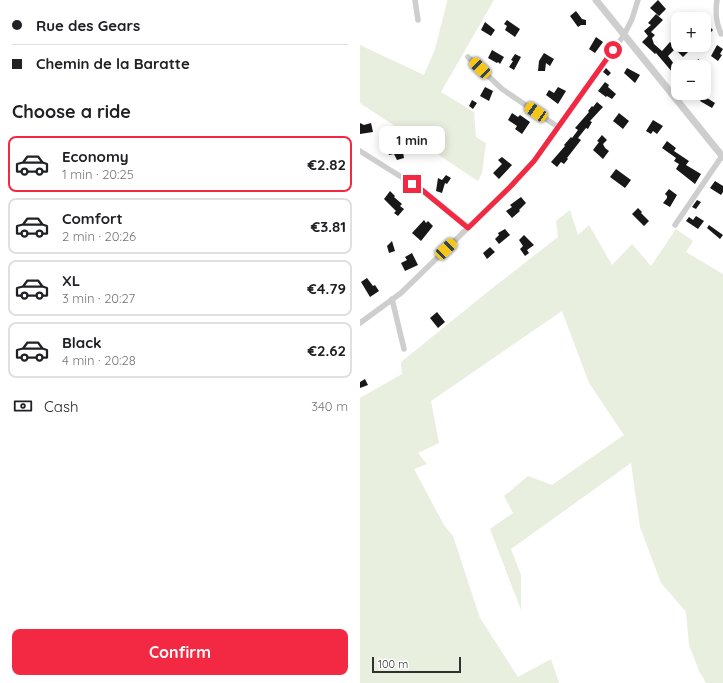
<!DOCTYPE html>
<meta charset="utf-8">
<style>
:root{--surface:#fff;--page:#f2f2f2;--text:#202124;--muted:#757577;--line:#e0e0e0;--accent:#f32842}
body{margin:0;font-family:Quicksand,sans-serif;background:var(--page);color:var(--text);height:100vh;display:flex;flex-direction:column;font-size:15px;white-space:nowrap}
*{box-sizing:border-box;margin:0}
p{font-size:13px;color:var(--muted)}
.icon{flex:none;width:22px;height:22px;fill:none;stroke:currentColor;stroke-width:2;stroke-linecap:round;stroke-linejoin:round}
.map{position:relative;flex:1;overflow:hidden}
.panel{display:flex;flex-direction:column;background:var(--surface);width:360px}
.panel>*{flex:none}
.top-card{display:grid;align-content:center;height:88px;padding:0 12px;background:var(--surface)}
.fabs{position:absolute;left:311px;top:12px;display:grid;gap:8px}
.fabs a{display:grid;place-items:center;width:40px;height:40px;border-radius:8px;background:var(--surface);box-shadow:0 2px 10px #0003;font-size:20px}
.scale{position:absolute;left:12px;bottom:10px;width:89px;box-sizing:border-box;padding-left:4px;border:2px solid #313131;border-top:0;font-size:11px;line-height:14px;white-space:nowrap;color:#313131;-webkit-text-stroke:3px #fff;paint-order:stroke}
.end{position:absolute;width:18px;height:18px;margin:-9px;border:5px solid #f32842;background:#fff;box-shadow:0 0 0 2px #fff}
.from{border-radius:50%}
.bubble{position:absolute;height:28px;border-radius:8px;background:var(--surface);box-shadow:0 2px 10px #0003;font-size:13px;font-weight:800;line-height:28px;text-align:center}
.car{position:absolute;width:12px;height:24px;margin:-12px -6px;border-radius:5px;box-shadow:0 0 3px 1px #0007;background:linear-gradient(#f5c518 24%,#345 0 40%,#f5c518 0 76%,#345 0 86%,#f5c518 0)}
.top-card b{display:flex;align-items:center;gap:14px;height:38px;font-size:15px}
.top-card b+b{border-top:1px solid var(--line)}
.top-card i{width:10px;height:10px;background:var(--text)}
ul{padding:0;list-style:none}
li{display:flex;align-items:center;gap:12px;height:56px;margin:0 8px 6px;padding:0 4px;border:2px solid var(--line);border-radius:8px}
li div{flex:1}
li b{display:block;font-size:15px}
li em{font-style:normal;font-weight:800}
li.current{border-color:var(--accent)}
li>.icon{width:36px;height:36px;stroke-width:1.5}
h2{padding:0 12px;font-size:18px;line-height:48px}
.pay{display:flex;align-items:center;gap:10px;height:44px;padding:0 12px;font-size:15px}
.pay p{margin-inline-start:auto}
.cta{display:flex;gap:8px;margin-top:auto;padding:8px 12px}
.cta a{flex:1;height:46px;border-radius:8px;background:var(--accent);color:#fff;font-size:16px;font-weight:800;line-height:46px;text-align:center}
main{display:flex;flex:1;min-height:0}
.map>svg:first-child{display:block}
</style>
<main>
<section class="panel">
<div class="top-card">
<b><i class="from"></i>Rue des Gears</b>
<b><i></i>Chemin de la Baratte</b>
</div>
<h2>Choose a ride</h2>
<ul>
<li class="current"><svg class="icon" aria-label="car" viewBox="0 0 24 24"><path d="M5 17H2v-5l4-1 3-4h7l3 4 3 1v5h-3M9 17h6M6 11h13"/><circle cx="7" cy="17" r="2"/><circle cx="17" cy="17" r="2"/></svg><div><b>Economy</b><p>1 min · 20:25</p></div><em>€2.82</em></li>
<li><svg class="icon" aria-label="car" viewBox="0 0 24 24"><path d="M5 17H2v-5l4-1 3-4h7l3 4 3 1v5h-3M9 17h6M6 11h13"/><circle cx="7" cy="17" r="2"/><circle cx="17" cy="17" r="2"/></svg><div><b>Comfort</b><p>2 min · 20:26</p></div><em>€3.81</em></li>
<li><svg class="icon" aria-label="car" viewBox="0 0 24 24"><path d="M5 17H2v-5l4-1 3-4h7l3 4 3 1v5h-3M9 17h6M6 11h13"/><circle cx="7" cy="17" r="2"/><circle cx="17" cy="17" r="2"/></svg><div><b>XL</b><p>3 min · 20:27</p></div><em>€4.79</em></li>
<li><svg class="icon" aria-label="car" viewBox="0 0 24 24"><path d="M5 17H2v-5l4-1 3-4h7l3 4 3 1v5h-3M9 17h6M6 11h13"/><circle cx="7" cy="17" r="2"/><circle cx="17" cy="17" r="2"/></svg><div><b>Black</b><p>4 min · 20:28</p></div><em>€2.62</em></li>
</ul>
<div class="pay"><svg class="icon" aria-label="cash" viewBox="0 0 24 24"><path d="M3 7h18v10H3z"/><circle cx="12" cy="12" r="2"/></svg>Cash<p>340 m</p></div>
<div class="cta"><a>Confirm</a></div>
</section>
<div class="map">
<svg width="363" height="683" viewBox="0 0 363 683">
<rect width="100%" height="100%" fill="#fff"/>
<!-- green -->
<path fill="#e8efde" d="M87,0h47l-53,92 33,20 2,25 10,6 -4,30 -4,8 -118,-78v-58l64,30 11,-26 12,-47z
M210,210l8,25 11,-10 23,40 20,-21 19,22 25,-37 17,12 -7,11 37,22v409h-17l-7,-12 -10,-26 -3,-33 -25,-29 -21,-56 -9,-64 -120,86 10,26v35l-31,-81 23,-16 -9,-17 24,-20 24,9 72,-50 -35,-52 -27,-72 -131,90 8,42 -21,10 9,11 -13,5 30,56 9,11 27,82 38,59 33,-18 8,24h-199v-285l42,-24 -1,-12 89,-72 68,-53 -2,-16z"/>
<!-- building -->
<path fill="#181818" d="M298,0l8,9 -7,7 -9,-8z
M216,11l6,8 4,1v5h-5l-3,2 -8,-11z
M296,14l7,6 -12,12 4,3 -3,3 2,6 8,7 8,-9 2,2 6,-6v7h5l6,6 -6,6 -8,-8 -7,7 10,13 -5,4 -17,-20 -1,1 -13,-12 6,-6 -4,-5 7,-6 -3,-2z
M147,20l13,9 -5,8 -10,-7 2,-4 -3,-2z
M125,22l10,8 -4,6 -10,-6z
M348,25l5,5 -9,9v-10z
M236,37l7,5 -8,11 -6,-4z
M357,45l6,4 -3,5 2,1 -4,6 -7,-5z
M132,50l12,7 -4,7 -2,-2 -1,1 -9,-5z
M184,53l10,6 -4,7 -4,-3 -1,8h-7l1,-10z
M155,54l6,3 -7,13 -5,-3 4,-6 -2,-1z
M338,59l6,4 -3,4 -6,-2z
M246,68l5,5 -3,3 -5,-4z
M267,68l13,7 -5,8 -11,-10z
M245,82l4,3 -1,2 8,7 -4,5 -5,-3 -1,1 -8,-6z
M125,87l8,4 -4,10 -9,-5z
M198,87l8,4 -8,13 -12,-9 3,-5 5,3z
M344,96l11,7 -3,5 -12,-7z
M112,100l5,3 -4,6 -4,-3z
M237,102l6,5 -13,14 2,1 -4,7 -2,-1 -8,10 3,2 -14,18 1,1 -4,5 -3,-2 -4,5 -6,-5 14,-16 -1,-1 7,-8 1,1 6,-8 -3,-2 14,-16 -1,-1 4,-5 1,1z
M152,113l6,4 2,-2 10,7 -8,12 -7,-5 2,-3 -9,-6z
M259,113l10,8 -6,8 -10,-8z
M293,120l10,6 -6,8 -4,-3 -2,3 -5,-3z
M0,123l4,2 7,-2 2,9 -13,2z
M242,135l5,5 -4,4 2,4 4,3 -6,8 -10,-9 6,-8 -2,-1z
M307,141l9,7 -2,3 15,10 -3,4 15,9 -6,10 -19,-15 3,-5 -5,-3 2,-3 -14,-10z
M42,146l2,12 -7,2 -3,-6 -5,1 -2,-7z
M142,157l10,8 -13,14 -6,-6 9,-9 -4,-4z
M256,169l15,11 -6,8 -15,-11z
M86,175l5,3 -4,6 -2,-1 -3,10 -6,-2 2,-13 4,2z
M355,181l8,5v6l-2,3 -11,-7z
M309,189l8,6 -7,12 -7,-4 4,-5v-2l-2,-2z
M30,191l5,5 -1,1 8,7 -2,2 4,3 -6,7 -4,-3 2,-2 -12,-12z
M161,197l5,6 -7,7 1,1 -8,7 -6,-7 6,-4 -2,-2z
M337,200l4,2 -5,7 -4,-2z
M278,208l4,4 -1,1 8,8 -5,5 -12,-12z
M336,216l8,5 -6,8 -12,-8 3,-4 4,3z
M64,220l2,3 2,-2 5,5 -12,15 -9,-8z
M349,225l14,10 -3,4 -13,-11z
M145,229l5,6 -11,9 -4,-5 4,-4 -1,-2z
M164,235l10,10 -7,5 2,3 -4,3 -5,-7 3,-3 -4,-6z
M32,241l3,10 -6,2 -2,-7z
M130,247l5,5 -8,7 -4,-6z
M52,253l6,12 -13,6 -4,-8 6,-3 -2,-3z
M7,278l6,8 2,-1 4,6 -9,6 -9,-15z
M77,312l8,10 -7,6 -8,-10z
M5,379l3,6 -8,3v-6z"/>
<g fill="none" stroke-linecap="round" stroke-linejoin="round">
<!-- minor -->
<path stroke="#cecece" stroke-width="5.5" d="M55,0l3,20
M357,0c-2,13 -1,22 4,34
M108,57l34,32 56,38
M0,151l62,39 46,37
M315,225l47,-69
M32,299l12,50
M0,323l41,-30 109,-106 24,-26 90,-126 8,-16 6,-19"/>
<!-- tertiary -->
<path stroke="#cecece" stroke-width="7" d="M236,0l127,157"/>
</g>
<g fill="none" stroke-linecap="round" stroke-linejoin="round">
<!-- route -->
<path stroke="#f32842" stroke-width="5" d="M52,184l10,6 46,38 42,-41 24,-26 79,-111"/>
</g>
</svg>
<div class="fabs">
<a>+</a>
<a>−</a>
</div>
<div class="scale">100 m</div>
<i class="end from" style="left:253px;top:50px"></i>
<i class="end" style="left:52px;top:184px"></i>
<div class="bubble" style="left:19px;top:126px;width:66px">1 min</div>
<i class="car" style="left:120px;top:68px;rotate:314deg"></i>
<i class="car" style="left:176px;top:112px;rotate:304deg"></i>
<i class="car" style="left:86px;top:249px;rotate:46deg"></i>
</div>
</main>
